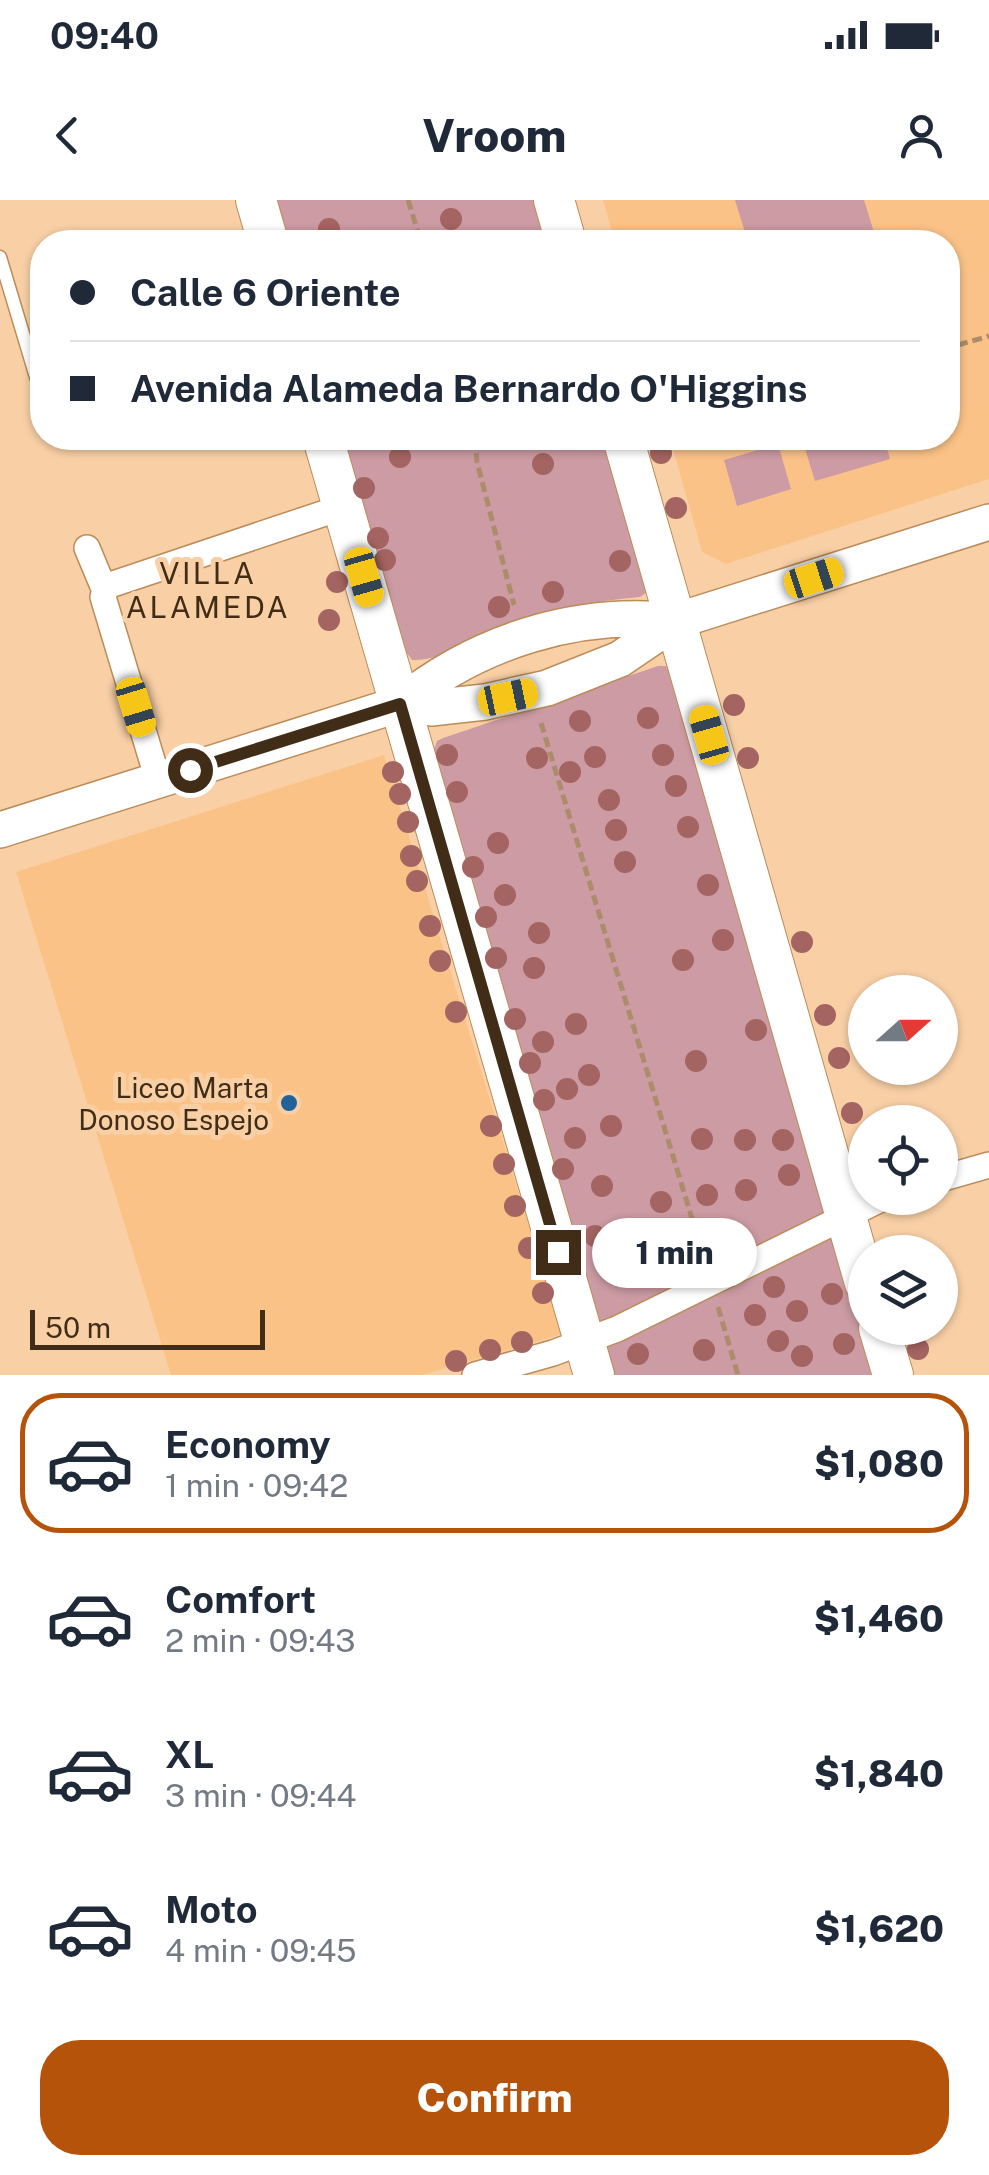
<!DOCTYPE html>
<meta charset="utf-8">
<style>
:root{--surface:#fff;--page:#f6f6f7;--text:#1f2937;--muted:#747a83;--line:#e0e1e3;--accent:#b45309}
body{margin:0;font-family:"Public Sans",sans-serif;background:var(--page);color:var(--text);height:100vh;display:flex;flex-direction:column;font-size:38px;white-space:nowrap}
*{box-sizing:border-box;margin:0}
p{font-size:32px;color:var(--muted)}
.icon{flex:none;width:55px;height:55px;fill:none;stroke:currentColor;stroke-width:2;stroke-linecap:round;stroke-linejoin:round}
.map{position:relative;height:1175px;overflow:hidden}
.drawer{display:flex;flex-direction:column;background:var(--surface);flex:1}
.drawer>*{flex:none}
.hud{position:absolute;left:30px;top:30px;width:930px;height:220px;border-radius:40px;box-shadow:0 2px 8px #0004;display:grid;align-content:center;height:220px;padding:0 40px;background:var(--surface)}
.needle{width:65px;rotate:69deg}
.buttons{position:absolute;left:848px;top:775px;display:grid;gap:20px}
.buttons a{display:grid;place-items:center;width:110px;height:110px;border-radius:50%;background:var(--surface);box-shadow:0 2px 8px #0004;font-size:50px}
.scale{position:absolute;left:30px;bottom:25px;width:235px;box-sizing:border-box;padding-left:10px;border:5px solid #412d17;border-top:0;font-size:28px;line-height:35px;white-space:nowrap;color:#412d17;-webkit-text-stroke:8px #f9d0a6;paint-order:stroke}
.end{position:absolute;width:45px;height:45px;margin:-22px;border:12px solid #412d17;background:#fff;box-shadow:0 0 0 5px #fff}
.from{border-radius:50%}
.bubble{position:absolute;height:70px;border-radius:35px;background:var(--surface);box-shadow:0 2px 8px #0004;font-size:32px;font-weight:800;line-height:70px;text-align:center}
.car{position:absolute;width:30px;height:60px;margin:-30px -15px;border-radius:12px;box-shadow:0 0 8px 2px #0007;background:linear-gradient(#f5c518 24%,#345 0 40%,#f5c518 0 76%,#345 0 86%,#f5c518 0)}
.hud b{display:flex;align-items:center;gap:35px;height:95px;font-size:38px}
.hud b+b{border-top:2px solid var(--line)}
.hud i{width:25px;height:25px;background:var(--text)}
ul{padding:18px 0 0;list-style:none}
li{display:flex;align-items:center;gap:30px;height:140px;margin:0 20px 15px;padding:0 20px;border:5px solid transparent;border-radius:40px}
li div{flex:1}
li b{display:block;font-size:38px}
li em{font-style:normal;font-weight:800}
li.active{border-color:var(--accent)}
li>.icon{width:90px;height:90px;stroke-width:1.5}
.action{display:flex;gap:20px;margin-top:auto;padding:20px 40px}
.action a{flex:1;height:115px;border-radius:40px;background:var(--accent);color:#fff;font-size:40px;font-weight:800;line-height:115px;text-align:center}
.status{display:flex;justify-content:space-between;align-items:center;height:70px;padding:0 50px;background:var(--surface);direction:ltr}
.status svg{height:28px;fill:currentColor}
header{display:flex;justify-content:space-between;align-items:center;height:130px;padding:0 40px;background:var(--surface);font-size:45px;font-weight:800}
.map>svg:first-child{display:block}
</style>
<div class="status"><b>09:40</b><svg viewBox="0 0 49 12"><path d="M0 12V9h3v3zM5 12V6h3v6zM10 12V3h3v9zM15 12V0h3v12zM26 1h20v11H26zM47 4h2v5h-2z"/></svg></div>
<header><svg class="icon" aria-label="back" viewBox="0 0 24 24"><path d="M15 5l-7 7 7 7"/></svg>Vroom<svg class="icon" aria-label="person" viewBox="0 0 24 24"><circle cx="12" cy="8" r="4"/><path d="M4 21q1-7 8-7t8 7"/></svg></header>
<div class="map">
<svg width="989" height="1175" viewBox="0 0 989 1175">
<rect width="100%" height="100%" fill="#f9d0a6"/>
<!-- built -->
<path fill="#fbc287" d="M603,0h386v279l-263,85 -24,-12 -32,-114h278v-196h-333z
M384,555l178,579 -140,41h-251l-155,-503z"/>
<!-- green -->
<path fill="#cc9ba3" d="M275,0h262l12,42h-261z
M735,0h129l13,42h-129z
M344,238h261l42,148 -1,7 -6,4c-49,4 -94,14 -140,30 -28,11 -56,34 -88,33l-8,-11z
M807,238h77l6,21 -75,22 -13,-42z
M778,244l13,45 -54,17 -13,-46z
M658,466h8l7,8 203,701h-264l-178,-625 3,-9 6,-3z"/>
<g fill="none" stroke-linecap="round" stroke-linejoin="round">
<!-- lane casing -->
<g stroke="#bc8c58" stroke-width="15">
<path id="lane" d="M0,57l36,120 6,11"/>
</g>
<!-- street casing -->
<g stroke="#bc8c58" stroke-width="28">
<path id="street" d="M87,348l18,43 -2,6 55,183
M105,391l2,-5 236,-79
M940,979l49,-14
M475,1175l78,-22 64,-24 266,-131"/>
</g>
<!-- secondary casing -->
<g stroke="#bc8c58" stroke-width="38">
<path id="secondary" d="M400,504l31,4 54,-6 62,-14 73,-29 56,-38 313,-99
M0,630l400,-126c78,-63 177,-94 276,-83"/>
</g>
<!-- primary casing -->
<g stroke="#bc8c58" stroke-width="42">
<path id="primary" d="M256,0l12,42
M554,0l12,42
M323,238l271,937
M623,238l242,845
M879,1128l14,47"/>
</g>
<!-- path -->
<path stroke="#ad8c6b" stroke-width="5" stroke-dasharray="10 5" stroke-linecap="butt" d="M408,0l13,42
M958,145l31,-9
M475,238l2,24 37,143
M541,523l163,535
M718,1107l20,68"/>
<!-- lane -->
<use href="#lane" stroke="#fff" stroke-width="12"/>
<!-- street -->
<use href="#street" stroke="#fff" stroke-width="25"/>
<!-- secondary -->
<use href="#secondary" stroke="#fff" stroke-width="35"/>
<!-- primary -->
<use href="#primary" stroke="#fff" stroke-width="40"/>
</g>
<!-- trees -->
<g fill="#a46461">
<circle cx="451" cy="19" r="11"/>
<circle cx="329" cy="29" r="11"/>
<circle cx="661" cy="253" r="11"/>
<circle cx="400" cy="257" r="11"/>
<circle cx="543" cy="264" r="11"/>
<circle cx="364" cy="288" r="11"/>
<circle cx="676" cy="308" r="11"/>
<circle cx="378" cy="338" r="11"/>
<circle cx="385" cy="360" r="11"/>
<circle cx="620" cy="361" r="11"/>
<circle cx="337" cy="382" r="11"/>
<circle cx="553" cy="392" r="11"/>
<circle cx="499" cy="407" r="11"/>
<circle cx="329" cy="420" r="11"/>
<circle cx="734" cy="505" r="11"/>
<circle cx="648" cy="518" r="11"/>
<circle cx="580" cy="521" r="11"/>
<circle cx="447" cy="555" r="11"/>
<circle cx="663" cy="555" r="11"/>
<circle cx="595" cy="557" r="11"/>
<circle cx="537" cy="558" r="11"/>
<circle cx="748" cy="558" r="11"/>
<circle cx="393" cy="572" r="11"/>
<circle cx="570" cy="572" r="11"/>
<circle cx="676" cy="586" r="11"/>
<circle cx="457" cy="592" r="11"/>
<circle cx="400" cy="594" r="11"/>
<circle cx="609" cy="600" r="11"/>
<circle cx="408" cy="622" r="11"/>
<circle cx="688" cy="627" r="11"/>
<circle cx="616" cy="630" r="11"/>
<circle cx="498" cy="643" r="11"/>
<circle cx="411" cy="656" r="11"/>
<circle cx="625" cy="662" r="11"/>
<circle cx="473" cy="667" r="11"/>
<circle cx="417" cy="681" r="11"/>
<circle cx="708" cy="685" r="11"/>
<circle cx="505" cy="695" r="11"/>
<circle cx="486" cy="717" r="11"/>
<circle cx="430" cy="726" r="11"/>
<circle cx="539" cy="733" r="11"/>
<circle cx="723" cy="740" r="11"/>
<circle cx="802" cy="742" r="11"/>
<circle cx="496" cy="758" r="11"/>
<circle cx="683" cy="760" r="11"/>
<circle cx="440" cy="761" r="11"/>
<circle cx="534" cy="768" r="11"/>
<circle cx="456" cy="812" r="11"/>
<circle cx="825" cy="815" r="11"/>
<circle cx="515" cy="819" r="11"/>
<circle cx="576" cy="824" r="11"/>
<circle cx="756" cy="830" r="11"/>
<circle cx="543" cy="842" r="11"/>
<circle cx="839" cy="858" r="11"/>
<circle cx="696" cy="861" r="11"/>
<circle cx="530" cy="863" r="11"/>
<circle cx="589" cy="875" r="11"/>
<circle cx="567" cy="889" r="11"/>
<circle cx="544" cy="900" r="11"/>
<circle cx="852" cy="913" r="11"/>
<circle cx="491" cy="926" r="11"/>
<circle cx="611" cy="926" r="11"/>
<circle cx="575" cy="938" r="11"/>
<circle cx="702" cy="939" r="11"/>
<circle cx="745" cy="940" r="11"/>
<circle cx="783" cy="940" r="11"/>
<circle cx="504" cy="964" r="11"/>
<circle cx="563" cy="969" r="11"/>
<circle cx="789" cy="975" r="11"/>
<circle cx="602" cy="986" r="11"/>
<circle cx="746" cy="990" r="11"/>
<circle cx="707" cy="995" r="11"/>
<circle cx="661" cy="1002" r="11"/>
<circle cx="515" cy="1006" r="11"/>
<circle cx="595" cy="1036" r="11"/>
<circle cx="639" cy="1042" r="11"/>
<circle cx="529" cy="1048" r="11"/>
<circle cx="774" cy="1087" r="11"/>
<circle cx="543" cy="1093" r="11"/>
<circle cx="832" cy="1094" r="11"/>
<circle cx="797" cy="1111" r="11"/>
<circle cx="755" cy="1115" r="11"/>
<circle cx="778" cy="1141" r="11"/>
<circle cx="522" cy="1142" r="11"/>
<circle cx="844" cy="1144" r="11"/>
<circle cx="918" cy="1149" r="11"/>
<circle cx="490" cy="1150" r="11"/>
<circle cx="704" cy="1150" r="11"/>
<circle cx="638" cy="1154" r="11"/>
<circle cx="802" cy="1156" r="11"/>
<circle cx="456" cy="1161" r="11"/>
</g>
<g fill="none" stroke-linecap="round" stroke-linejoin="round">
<!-- route -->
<path stroke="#412d17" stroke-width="12" d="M190,570l210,-66 158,548"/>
</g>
<!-- markers -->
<circle fill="#216298" stroke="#f9d0a6" stroke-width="4" cx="289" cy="903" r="10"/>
<g text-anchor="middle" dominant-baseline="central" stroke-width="10" stroke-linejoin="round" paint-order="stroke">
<!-- poi labels -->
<g font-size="28" fill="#412d17" stroke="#f9d0a6" text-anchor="end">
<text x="269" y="887">Liceo Marta<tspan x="269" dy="32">Donoso Espejo</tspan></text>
</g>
<!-- neighbourhood labels -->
<g font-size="30" letter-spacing="2.5" fill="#412d17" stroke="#f9d0a6">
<text x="208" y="373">VILLA<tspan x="208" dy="34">ALAMEDA</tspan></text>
</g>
</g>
</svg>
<div class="buttons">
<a><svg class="needle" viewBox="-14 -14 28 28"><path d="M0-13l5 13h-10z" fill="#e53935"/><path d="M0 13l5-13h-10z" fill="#747a83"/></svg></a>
<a><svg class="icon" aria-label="locate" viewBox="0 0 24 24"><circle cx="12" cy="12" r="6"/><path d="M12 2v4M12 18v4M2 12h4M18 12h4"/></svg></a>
<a><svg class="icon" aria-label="layers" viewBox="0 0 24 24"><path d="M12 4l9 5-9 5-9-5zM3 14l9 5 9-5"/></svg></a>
</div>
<div class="scale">50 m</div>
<i class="end from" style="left:190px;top:570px"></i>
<i class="end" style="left:558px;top:1052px"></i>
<div class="bubble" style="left:592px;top:1018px;width:165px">1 min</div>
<i class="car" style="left:364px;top:377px;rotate:164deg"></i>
<i class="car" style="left:814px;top:378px;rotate:72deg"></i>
<i class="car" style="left:508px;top:497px;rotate:78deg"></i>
<i class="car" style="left:136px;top:507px;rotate:163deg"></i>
<i class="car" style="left:709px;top:535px;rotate:344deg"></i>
<div class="hud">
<b><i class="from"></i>Calle 6 Oriente</b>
<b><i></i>Avenida Alameda Bernardo O'Higgins</b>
</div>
</div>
<section class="drawer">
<ul>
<li class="active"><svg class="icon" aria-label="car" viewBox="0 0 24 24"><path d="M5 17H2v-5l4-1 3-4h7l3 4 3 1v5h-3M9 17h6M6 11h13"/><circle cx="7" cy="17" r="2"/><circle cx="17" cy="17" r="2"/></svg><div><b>Economy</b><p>1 min · 09:42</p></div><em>$1,080</em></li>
<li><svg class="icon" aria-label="car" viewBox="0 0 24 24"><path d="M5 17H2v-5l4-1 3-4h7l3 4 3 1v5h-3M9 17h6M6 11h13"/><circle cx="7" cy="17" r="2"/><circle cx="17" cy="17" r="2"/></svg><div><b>Comfort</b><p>2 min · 09:43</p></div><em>$1,460</em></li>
<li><svg class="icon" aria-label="car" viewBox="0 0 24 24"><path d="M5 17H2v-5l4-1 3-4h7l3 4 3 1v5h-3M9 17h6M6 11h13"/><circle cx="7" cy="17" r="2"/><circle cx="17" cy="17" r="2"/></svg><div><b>XL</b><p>3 min · 09:44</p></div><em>$1,840</em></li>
<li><svg class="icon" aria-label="car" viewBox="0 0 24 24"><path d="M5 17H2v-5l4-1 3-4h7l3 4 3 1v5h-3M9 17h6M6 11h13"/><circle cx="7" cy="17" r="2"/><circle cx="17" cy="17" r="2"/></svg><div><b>Moto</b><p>4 min · 09:45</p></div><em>$1,620</em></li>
</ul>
<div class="action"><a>Confirm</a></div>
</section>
